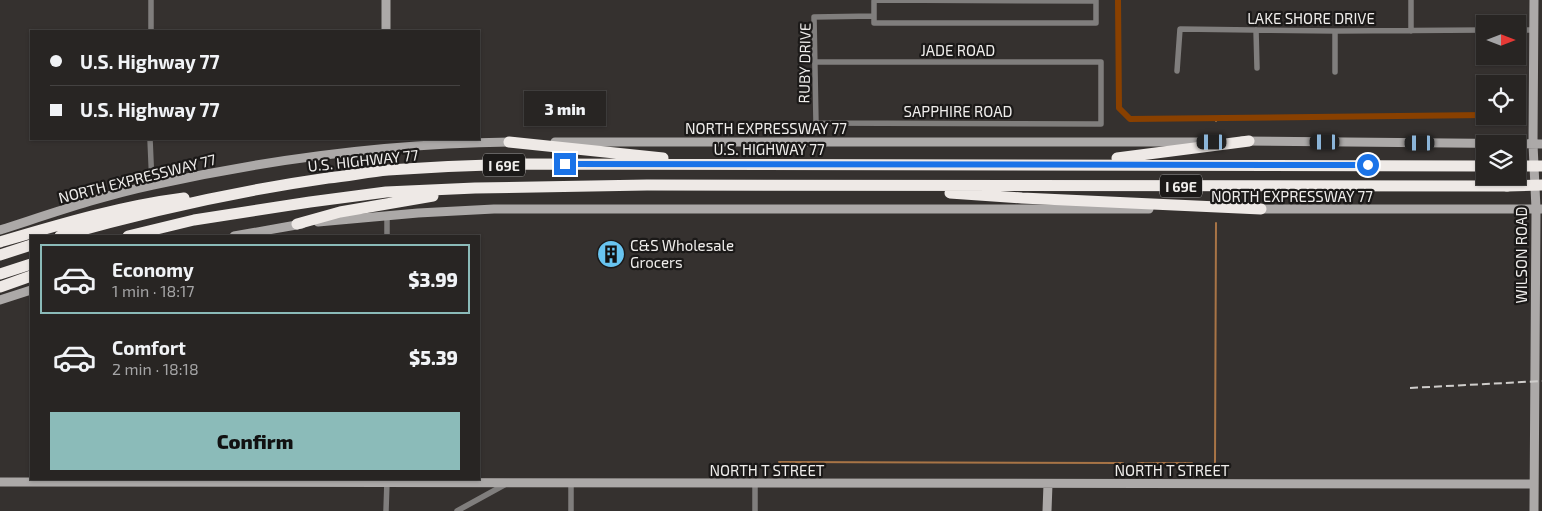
<!DOCTYPE html>
<meta charset="utf-8">
<style>
:root{--surface:#282523;--page:#302d2b;--text:#f1f3f6;--muted:#a5a5a6;--line:#444241;--accent:#8bbbb9}
body{margin:0;font-family:"Exo 2",sans-serif;background:var(--page);color:var(--text);height:100vh;display:flex;flex-direction:column;font-size:19px;white-space:nowrap}
*{box-sizing:border-box;margin:0}
p{font-size:16px;color:var(--muted)}
.icon{flex:none;width:28px;height:28px;fill:none;stroke:currentColor;stroke-width:2;stroke-linecap:round;stroke-linejoin:round}
.map{position:relative;flex:1;overflow:hidden}
.side{position:absolute;left:30px;top:235px;width:450px;height:245px;display:flex;flex-direction:column;background:var(--surface);border-radius:0px;box-shadow:0 1px 4px #0004,0 0 0 1px var(--line)}
.side>*{flex:none}
.guide{position:absolute;left:30px;top:30px;width:450px;height:110px;border-radius:0px;box-shadow:0 1px 4px #0004,0 0 0 1px var(--line);display:grid;align-content:center;height:110px;padding:0 20px;background:var(--surface)}
.needle{width:32px;rotate:90deg}
.tools{position:absolute;left:1476px;top:15px;display:grid;gap:10px}
.tools a{display:grid;place-items:center;width:50px;height:50px;border-radius:0px;background:var(--surface);box-shadow:0 1px 4px #0004,0 0 0 1px var(--line);font-size:25px}
.end{position:absolute;width:22px;height:22px;margin:-11px;border:6px solid #1a73e8;background:#fff;box-shadow:0 0 0 2px #fff}
.from{border-radius:50%}
.bubble{position:absolute;height:35px;border-radius:0px;background:var(--surface);box-shadow:0 1px 4px #0004,0 0 0 1px var(--line);font-size:16px;font-weight:800;line-height:35px;text-align:center}
.car{position:absolute;width:15px;height:30px;margin:-15px -8px;border-radius:6px;box-shadow:0 0 4px 1px #0007;background:linear-gradient(#222 24%,#8ab4d8 0 40%,#222 0 76%,#8ab4d8 0 86%,#222 0)}
.guide b{display:flex;align-items:center;gap:18px;height:48px;font-size:19px}
.guide b+b{border-top:1px solid var(--line)}
.guide i{width:12px;height:12px;background:var(--text)}
ul{padding:9px 0 0;list-style:none}
li{display:flex;align-items:center;gap:15px;height:70px;margin:0 10px 8px;padding:0 10px;border:2px solid transparent;border-radius:0px}
li div{flex:1}
li b{display:block;font-size:19px}
li em{font-style:normal;font-weight:800}
li.selected{border-color:var(--accent)}
li>.icon{width:45px;height:45px;stroke-width:1.5}
.button{display:flex;gap:10px;margin-top:auto;padding:10px 20px}
.button a{flex:1;height:58px;border-radius:0px;background:var(--accent);color:#111;font-size:20px;font-weight:800;line-height:58px;text-align:center}
.map>svg:first-child{display:block}
</style>
<div class="map">
<svg width="1542" height="511" viewBox="0 0 1542 511">
<rect width="100%" height="100%" fill="#35312f"/>
<g fill="none" stroke-linecap="round" stroke-linejoin="round">
<!-- stream -->
<path stroke="#a87446" stroke-width="2" d="M1215,118l1,3
M779,462l344,1
M1138,463h54
M1215,463l1,-240"/>
<!-- canal -->
<path stroke="#894000" stroke-width="6" d="M1118,0l1,108 11,11 355,-4"/>
<!-- street -->
<path stroke="#807e7d" stroke-width="5.5" d="M874,0v23h222v-23
M874,0l222,1
M1256,30l1,38
M1518,30h16
M151,31v-31
M1335,31v41
M1411,31v-31
M815,62h286v62l-285,-1 -2,-106 60,-1
M1177,71l3,-42 155,2 150,-1
M150,139l2,46
M387,236v-20
M755,484v27
M386,511l1,-30
M457,511l49,-27
M571,511v-27"/>
<!-- secondary -->
<path stroke="#aca9a8" stroke-width="9" d="M386,0v31
M1534,0l-1,144 3,65 -2,302
M1242,141l300,3
M555,142h657
M1255,209h287
M318,222l100,-9 76,-4h655
M0,230c50,-16 101,-34 153,-45 118,-26 240,-42 361,-43
M234,236l68,-12
M0,300l31,-10
M0,482l1534,2
M1047,511l1,-27"/>
<!-- highway -->
<path stroke="#eee9e6" stroke-width="11" d="M509,142l154,16
M1117,158l132,-17
M950,193l72,5 239,11
M297,224l43,-12 93,-16
M60,236c88,-25 177,-45 268,-58 20,-2 40,-6 60,-8 46,-3 91,-5 137,-6l960,2
M128,236l66,-16 116,-18 76,-10 89,-4 172,-3 860,1
M0,242c61,-18 121,-36 184,-44
M0,255l31,-10
M0,274l31,-10
M0,287l31,-11"/>
<!-- rail -->
<path stroke="#cfcdcb" stroke-width="2" stroke-dasharray="8 4" stroke-linecap="butt" d="M1410,388l132,-7"/>
<!-- highway-bridge -->
<path stroke="#eee9e6" stroke-width="11" d="M1518,166h24
M1507,186l35,-1"/>
</g>
<g fill="none" stroke-linecap="round" stroke-linejoin="round">
<!-- route -->
<path stroke="#1a73e8" stroke-width="6" d="M565,164l803,1"/>
</g>
<!-- icons -->
<defs>
<g id="building-disc" transform="scale(1.4375)"><circle r="9.5" fill="#68c4f0" stroke="#1b1918"/><path d="M-4-6H4V6H1V3H-1V6H-4ZM-2.5-4.3h1.7v1.8h-1.7ZM.8-4.3h1.7v1.8H.8ZM-2.5-1h1.7V.8h-1.7ZM.8-1h1.7V.8H.8Z" fill="#111"/></g>
</defs>
<g fill-rule="evenodd">
<use href="#building-disc" x="611" y="254"/>
</g>
<g text-anchor="middle" dominant-baseline="central" stroke-width="4.5" stroke-linejoin="round" paint-order="stroke">
<!-- shield labels -->
<g fill="#1b1918" stroke="#afadac" stroke-width="1">
<rect x="483" y="153.5" width="42" height="23" rx="4"/>
<rect x="1160" y="174.5" width="42" height="23" rx="4"/>
</g>
<g font-size="14" font-weight="bold" fill="#efedeb">
<text x="504" y="165">I 69E</text>
<text x="1181" y="186">I 69E</text>
</g>
<!-- street labels -->
<g font-size="15" fill="#efedeb" stroke="#1b1918">
<text x="1311" y="18">LAKE SHORE DRIVE</text>
<text x="958" y="50">JADE ROAD</text>
<text transform="translate(804 63) rotate(-89)">RUBY DRIVE</text>
<text x="958" y="111">SAPPHIRE ROAD</text>
<text x="766" y="128">NORTH EXPRESSWAY 77</text>
<text x="769" y="149">U.S. HIGHWAY 77</text>
<text transform="translate(363 160) rotate(-6)">U.S. HIGHWAY 77</text>
<text transform="translate(137 178) rotate(-14)">NORTH EXPRESSWAY 77</text>
<text x="1292" y="196">NORTH EXPRESSWAY 77</text>
<text transform="translate(1521 255) rotate(-90)">WILSON ROAD</text>
<text x="767" y="470">NORTH T STREET</text>
<text x="1172" y="470">NORTH T STREET</text>
</g>
<!-- poi labels -->
<g font-size="15" fill="#efedeb" stroke="#1b1918" text-anchor="start">
<text x="630" y="245">C&amp;S Wholesale<tspan x="630" dy="17">Grocers</tspan></text>
</g>
</g>
</svg>
<div class="tools">
<a><svg class="needle" viewBox="-14 -14 28 28"><path d="M0-13l5 13h-10z" fill="#e53935"/><path d="M0 13l5-13h-10z" fill="#a5a5a6"/></svg></a>
<a><svg class="icon" aria-label="locate" viewBox="0 0 24 24"><circle cx="12" cy="12" r="6"/><path d="M12 2v4M12 18v4M2 12h4M18 12h4"/></svg></a>
<a><svg class="icon" aria-label="layers" viewBox="0 0 24 24"><path d="M12 4l9 5-9 5-9-5zM3 14l9 5 9-5"/></svg></a>
</div>
<i class="end from" style="left:1368px;top:165px"></i>
<i class="end" style="left:565px;top:164px"></i>
<div class="bubble" style="left:524px;top:91px;width:82px">3 min</div>
<i class="car" style="left:1212px;top:142px;rotate:270deg"></i>
<i class="car" style="left:1325px;top:142px;rotate:270deg"></i>
<i class="car" style="left:1420px;top:143px;rotate:270deg"></i>
<div class="guide">
<b><i class="from"></i>U.S. Highway 77</b>
<b><i></i>U.S. Highway 77</b>
</div>
<section class="side">
<ul>
<li class="selected"><svg class="icon" aria-label="car" viewBox="0 0 24 24"><path d="M5 17H2v-5l4-1 3-4h7l3 4 3 1v5h-3M9 17h6M6 11h13"/><circle cx="7" cy="17" r="2"/><circle cx="17" cy="17" r="2"/></svg><div><b>Economy</b><p>1 min · 18:17</p></div><em>$3.99</em></li>
<li><svg class="icon" aria-label="car" viewBox="0 0 24 24"><path d="M5 17H2v-5l4-1 3-4h7l3 4 3 1v5h-3M9 17h6M6 11h13"/><circle cx="7" cy="17" r="2"/><circle cx="17" cy="17" r="2"/></svg><div><b>Comfort</b><p>2 min · 18:18</p></div><em>$5.39</em></li>
</ul>
<div class="button"><a>Confirm</a></div>
</section>
</div>
